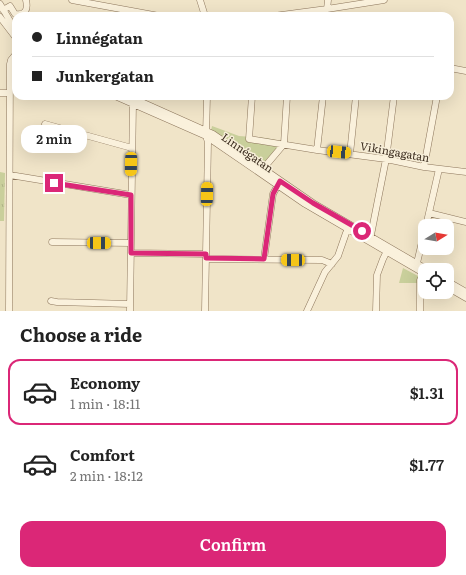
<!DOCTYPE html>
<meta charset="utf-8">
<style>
:root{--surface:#fff;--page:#f2f2f2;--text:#222;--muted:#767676;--line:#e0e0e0;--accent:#db2777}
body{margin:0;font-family:Literata,serif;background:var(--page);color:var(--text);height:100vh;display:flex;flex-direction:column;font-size:15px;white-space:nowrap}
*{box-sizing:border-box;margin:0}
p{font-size:13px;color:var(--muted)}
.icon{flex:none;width:22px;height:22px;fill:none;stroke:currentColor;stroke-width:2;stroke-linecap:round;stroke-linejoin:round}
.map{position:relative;height:311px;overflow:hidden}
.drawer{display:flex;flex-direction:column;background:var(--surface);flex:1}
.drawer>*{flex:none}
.banner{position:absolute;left:12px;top:12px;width:442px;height:88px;border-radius:12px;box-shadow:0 4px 16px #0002;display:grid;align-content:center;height:88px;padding:0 20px;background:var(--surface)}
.needle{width:26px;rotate:79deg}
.fabs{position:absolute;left:418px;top:219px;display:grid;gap:8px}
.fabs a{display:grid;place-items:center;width:36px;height:36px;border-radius:8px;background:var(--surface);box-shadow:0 4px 16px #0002;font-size:20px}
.end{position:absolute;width:18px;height:18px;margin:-9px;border:5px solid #db2777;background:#fff;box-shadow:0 0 0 2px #fff}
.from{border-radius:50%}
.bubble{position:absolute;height:28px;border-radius:12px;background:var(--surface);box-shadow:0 4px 16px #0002;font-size:13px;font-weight:600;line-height:28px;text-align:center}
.car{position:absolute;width:12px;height:24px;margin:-12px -6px;border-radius:5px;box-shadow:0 0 3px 1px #0007;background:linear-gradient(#f5c518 24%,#345 0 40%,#f5c518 0 76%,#345 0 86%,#f5c518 0)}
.banner b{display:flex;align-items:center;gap:14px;height:38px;font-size:15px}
.banner b+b{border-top:1px solid var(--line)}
.banner i{width:10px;height:10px;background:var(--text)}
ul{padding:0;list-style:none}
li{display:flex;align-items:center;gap:12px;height:66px;margin:0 8px 6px;padding:0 12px;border:2px solid transparent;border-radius:12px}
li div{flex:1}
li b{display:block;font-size:15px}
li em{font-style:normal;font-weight:600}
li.current{border-color:var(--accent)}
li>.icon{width:36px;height:36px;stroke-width:1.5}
h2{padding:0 20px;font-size:18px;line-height:48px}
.button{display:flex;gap:8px;margin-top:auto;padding:8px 20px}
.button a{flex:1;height:46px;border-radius:12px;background:var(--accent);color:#fff;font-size:16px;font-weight:600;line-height:46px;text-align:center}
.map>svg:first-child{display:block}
</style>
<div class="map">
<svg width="466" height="311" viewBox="0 0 466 311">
<defs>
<pattern id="park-tufts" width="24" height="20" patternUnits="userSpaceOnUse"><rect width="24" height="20" fill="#c9cf9b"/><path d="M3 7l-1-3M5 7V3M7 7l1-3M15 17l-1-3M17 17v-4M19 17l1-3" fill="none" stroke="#aeb285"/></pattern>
</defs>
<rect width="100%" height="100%" fill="#f0e4c8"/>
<!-- grass -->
<path fill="#c9cf9b" d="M212,126l27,10 27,2 20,4 -18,26 -32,-23 -25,-14z
M403,268l15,8v7h-19z"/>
<!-- park -->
<path fill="url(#park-tufts)" d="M0,172l5,1 -1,48h-4z"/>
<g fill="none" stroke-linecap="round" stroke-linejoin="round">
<!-- minor casing -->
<g stroke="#8d765c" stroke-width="7">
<path id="minor" d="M72,0l87,16
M200,0l5,16
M0,4l10,17 6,7
M327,9l1,-9
M3,10l7,-4 5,8c11,2 13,-5 11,-14
M274,16l53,-7 57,-9
M0,17l16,21
M450,68l16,3
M0,93h9
M115,96l91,40 99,68 120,70
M128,96l85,38 100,69 115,67
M252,96l-3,43 68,11 69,9 38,8 42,5
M45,124l87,24
M317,150l6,-54
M350,154l6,-58
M424,167l13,-71
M262,170l22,-26 3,-48
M10,175l121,20
M429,213l37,9
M426,226l13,-57
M370,240l16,-81 8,-63
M52,242l79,1
M131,253l75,1
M206,259l116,1 10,4
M264,259l9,-65 6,-11
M417,263l8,-34
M447,281l19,11
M447,287l19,11
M51,301l6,1 73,2
M9,311l1,-247 1,-4 5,-6
M130,311l3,-209
M205,311l3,-169 -2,-6 1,-40
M307,311l18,-39 13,-16 8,-23 2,-4
M376,311l1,-36 6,-16 5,-10
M420,311v-31l5,-8"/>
</g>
<!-- minor -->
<use href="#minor" stroke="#faf1dc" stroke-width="6"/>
</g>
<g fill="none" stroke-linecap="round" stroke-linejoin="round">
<!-- route -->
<path stroke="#db2777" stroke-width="5" d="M54,183l77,12v58l75,1v4l58,1 9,-65 7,-13 33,22 49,28"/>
</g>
<g text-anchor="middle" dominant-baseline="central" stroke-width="3" stroke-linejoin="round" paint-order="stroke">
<!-- street labels -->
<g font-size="11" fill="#3d2e20" stroke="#f7eed8">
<text transform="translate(395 151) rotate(10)">Vikingagatan</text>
<text transform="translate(248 152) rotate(35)">Linnégatan</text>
</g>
</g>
</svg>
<div class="fabs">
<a><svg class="needle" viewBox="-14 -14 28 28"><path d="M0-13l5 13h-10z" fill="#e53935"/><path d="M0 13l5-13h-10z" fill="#767676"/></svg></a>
<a><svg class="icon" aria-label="locate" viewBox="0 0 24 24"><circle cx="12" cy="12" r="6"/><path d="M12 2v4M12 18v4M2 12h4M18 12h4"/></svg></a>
</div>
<i class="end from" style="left:362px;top:231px"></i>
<i class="end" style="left:54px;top:183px"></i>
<div class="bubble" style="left:21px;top:125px;width:66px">2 min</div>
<i class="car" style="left:339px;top:152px;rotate:96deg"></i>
<i class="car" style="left:131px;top:164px;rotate:181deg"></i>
<i class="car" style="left:207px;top:194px;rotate:1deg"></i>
<i class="car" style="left:99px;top:243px;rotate:91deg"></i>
<i class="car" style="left:293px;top:260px;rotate:271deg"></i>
<div class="banner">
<b><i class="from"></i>Linnégatan</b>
<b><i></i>Junkergatan</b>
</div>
</div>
<section class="drawer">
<h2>Choose a ride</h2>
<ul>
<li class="current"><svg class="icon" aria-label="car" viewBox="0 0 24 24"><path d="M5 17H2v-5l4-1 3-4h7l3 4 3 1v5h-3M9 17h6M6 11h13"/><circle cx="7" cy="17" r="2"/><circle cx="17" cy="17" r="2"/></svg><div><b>Economy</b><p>1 min · 18:11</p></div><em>$1.31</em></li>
<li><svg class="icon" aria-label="car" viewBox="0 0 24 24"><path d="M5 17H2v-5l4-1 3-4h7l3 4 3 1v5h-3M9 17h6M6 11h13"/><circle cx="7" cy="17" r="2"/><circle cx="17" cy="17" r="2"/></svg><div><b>Comfort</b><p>2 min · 18:12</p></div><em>$1.77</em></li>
</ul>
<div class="button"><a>Confirm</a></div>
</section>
